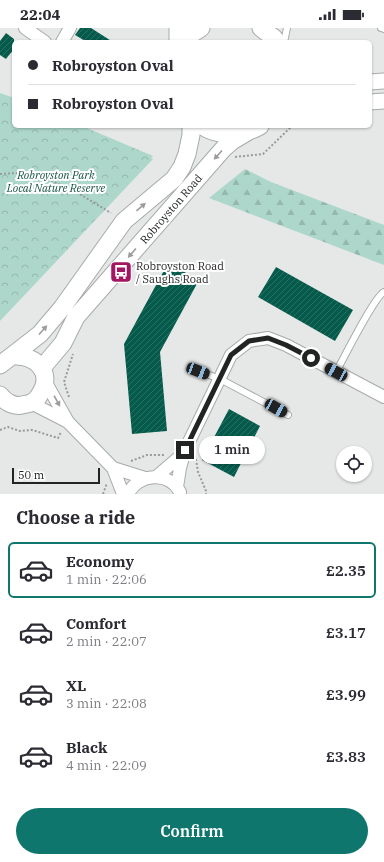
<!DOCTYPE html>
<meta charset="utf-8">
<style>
:root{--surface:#fff;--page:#f2f2f3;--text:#2b2b33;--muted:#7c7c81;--line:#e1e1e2;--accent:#0f766e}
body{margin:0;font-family:"IBM Plex Serif",serif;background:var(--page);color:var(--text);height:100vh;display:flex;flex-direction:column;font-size:15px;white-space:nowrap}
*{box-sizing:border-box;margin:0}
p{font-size:13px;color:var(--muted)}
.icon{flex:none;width:22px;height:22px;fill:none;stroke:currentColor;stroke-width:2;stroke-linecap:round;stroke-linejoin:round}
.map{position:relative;height:466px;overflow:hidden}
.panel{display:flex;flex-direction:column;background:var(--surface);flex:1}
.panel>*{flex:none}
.hud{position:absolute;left:12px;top:12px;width:360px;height:88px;border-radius:6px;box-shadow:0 1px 3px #0004;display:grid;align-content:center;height:88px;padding:0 16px;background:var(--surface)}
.controls{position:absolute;left:336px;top:418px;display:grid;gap:8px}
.controls a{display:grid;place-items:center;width:36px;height:36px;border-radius:50%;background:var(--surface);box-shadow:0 1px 3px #0004;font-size:20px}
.scale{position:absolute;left:12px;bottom:10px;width:88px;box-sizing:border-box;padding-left:4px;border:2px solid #222323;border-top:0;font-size:11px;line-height:14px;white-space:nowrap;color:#222323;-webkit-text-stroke:3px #fff;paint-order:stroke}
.end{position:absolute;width:18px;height:18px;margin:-9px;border:5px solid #222323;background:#fff;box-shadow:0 0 0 2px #fff}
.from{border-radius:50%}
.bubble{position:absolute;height:28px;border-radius:14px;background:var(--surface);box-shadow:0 1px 3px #0004;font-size:13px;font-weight:600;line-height:28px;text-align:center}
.car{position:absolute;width:12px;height:24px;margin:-12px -6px;border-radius:5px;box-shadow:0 0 3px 1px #0007;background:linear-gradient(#222 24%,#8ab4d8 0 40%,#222 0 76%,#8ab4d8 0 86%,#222 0)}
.hud b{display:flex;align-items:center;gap:14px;height:38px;font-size:15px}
.hud b+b{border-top:1px solid var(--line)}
.hud i{width:10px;height:10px;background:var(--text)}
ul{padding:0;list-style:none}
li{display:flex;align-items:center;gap:12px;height:56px;margin:0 8px 6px;padding:0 8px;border:2px solid transparent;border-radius:6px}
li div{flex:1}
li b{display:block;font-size:15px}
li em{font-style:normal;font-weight:600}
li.selected{border-color:var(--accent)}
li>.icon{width:36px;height:36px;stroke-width:1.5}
h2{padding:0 16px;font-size:18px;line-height:48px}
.action{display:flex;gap:8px;margin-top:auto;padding:8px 16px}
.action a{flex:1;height:46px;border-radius:24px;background:var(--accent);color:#fff;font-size:16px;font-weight:600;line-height:46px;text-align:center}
.status{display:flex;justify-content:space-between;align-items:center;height:28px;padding:0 20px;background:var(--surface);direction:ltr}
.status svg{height:11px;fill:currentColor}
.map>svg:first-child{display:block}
</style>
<div class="status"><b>22:04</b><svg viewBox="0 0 49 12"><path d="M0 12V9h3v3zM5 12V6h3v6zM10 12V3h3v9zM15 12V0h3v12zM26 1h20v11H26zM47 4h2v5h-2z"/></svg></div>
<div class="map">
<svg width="384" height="466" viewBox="0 0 384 466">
<defs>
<pattern id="forest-firs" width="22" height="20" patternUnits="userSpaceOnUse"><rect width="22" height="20" fill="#add7ca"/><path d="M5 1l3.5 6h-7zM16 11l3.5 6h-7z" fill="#95b8ad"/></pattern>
<pattern id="park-crowns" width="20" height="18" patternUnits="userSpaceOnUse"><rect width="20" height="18" fill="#add7ca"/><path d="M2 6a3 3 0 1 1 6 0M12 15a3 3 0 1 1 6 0" fill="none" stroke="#95b8ad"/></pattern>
<pattern id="building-hatch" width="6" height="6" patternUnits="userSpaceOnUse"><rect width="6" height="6" fill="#055b4b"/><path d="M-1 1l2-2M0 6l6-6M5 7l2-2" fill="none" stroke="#2a6f62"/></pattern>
</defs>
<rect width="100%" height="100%" fill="#e5e8e7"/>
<!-- forest -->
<path fill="url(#forest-firs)" d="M245,141l26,13 113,43v40l-175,-67z"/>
<!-- park -->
<path fill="url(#park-crowns)" d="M0,65l14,5v28h68l71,30 -2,2 2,1 -153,162z"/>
<!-- building -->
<path fill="url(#building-hatch)" d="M80,0h11l22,14h-26l-12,-7z
M6,5l8,6v10l-8,10 -6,-4v-14z
M168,235l31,17 -39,72 7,79 -35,3 -8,-90z
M276,239l77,43 -18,31 -77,-44z
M229,381l31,17 -26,51 -32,-17z"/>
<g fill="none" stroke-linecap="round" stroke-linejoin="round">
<!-- service casing -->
<g stroke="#a7abaa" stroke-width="8">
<path id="service" d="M381,0l3,1
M284,14l3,-14
M198,343l22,8 68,36
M336,344c8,-14 38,-75 48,-80"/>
</g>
<!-- minor casing -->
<g stroke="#a7abaa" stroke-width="14">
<path id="minor" d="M25,0l20,14
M62,14l8,-14
M45,353l23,41 45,46 10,26
M31,375l37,19
M113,440l32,10
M156,449l28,-24
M177,459l3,-19 5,-18 46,-95 18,-14 19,-3 18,7 98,52
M128,466c10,-21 41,-23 52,-2"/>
</g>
<!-- tertiary casing -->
<g stroke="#a7abaa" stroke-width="17">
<path id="tertiary" d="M370,54l14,-1
M370,74l14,-1"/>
</g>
<!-- secondary casing -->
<g stroke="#a7abaa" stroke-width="19">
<path id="secondary" d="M261,0l13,10 3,4
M178,14v-14
M185,14l5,-7 11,-7
M202,98c16,11 41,10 58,0
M0,337l40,-31 22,-26 62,-87 50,-42 8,-12 5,-13 4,-19v-9
M42,340l21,-25 13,-26 148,-169 8,-7 17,-10
M0,367c5,7 14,12 22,10 3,-1 7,-1 9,-2 4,-2 7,-5 9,-9 14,-21 -4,-39 -26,-38"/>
</g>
<!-- path -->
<path stroke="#989b9a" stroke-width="2" stroke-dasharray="2 2" stroke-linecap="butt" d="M235,129l28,-3 29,-28
M0,146l16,-1 30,5 37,18 28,17
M69,369l-5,-15 9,-28
M0,402l8,-3 12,4 12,-1 26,8 3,-6
M196,431l2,13 8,19v3
M131,433l16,-6h17
M103,466l4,-11"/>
<!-- service -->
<use href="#service" stroke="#fff" stroke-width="6"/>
<!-- minor -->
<use href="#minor" stroke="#fff" stroke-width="12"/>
<!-- tertiary -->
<use href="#tertiary" stroke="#fff" stroke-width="15"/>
<!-- secondary -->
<use href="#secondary" stroke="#fff" stroke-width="17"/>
</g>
<!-- one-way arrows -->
<defs><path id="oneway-solid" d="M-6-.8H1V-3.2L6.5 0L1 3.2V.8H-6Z"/></defs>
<g fill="#9c9c9c">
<use href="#oneway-solid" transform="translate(218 127) rotate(132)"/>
<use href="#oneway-solid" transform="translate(141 179) rotate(-41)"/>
<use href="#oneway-solid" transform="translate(132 225) rotate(131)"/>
<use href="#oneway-solid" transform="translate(43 302) rotate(-48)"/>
<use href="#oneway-solid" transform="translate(57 373) rotate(61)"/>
</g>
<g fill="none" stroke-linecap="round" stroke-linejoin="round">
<!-- route -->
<path stroke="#222323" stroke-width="5" d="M185,422l46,-95 18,-14 19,-3 18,7 25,13"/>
</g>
<!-- icons -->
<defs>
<g id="bus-square" transform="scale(1.15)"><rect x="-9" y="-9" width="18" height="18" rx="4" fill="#a11762" stroke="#fff"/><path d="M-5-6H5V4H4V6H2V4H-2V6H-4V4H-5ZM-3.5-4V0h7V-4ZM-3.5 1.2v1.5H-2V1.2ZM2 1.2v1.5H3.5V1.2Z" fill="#fff"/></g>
</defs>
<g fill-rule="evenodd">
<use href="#bus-square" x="121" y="244"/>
</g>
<g text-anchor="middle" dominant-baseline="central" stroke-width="4" stroke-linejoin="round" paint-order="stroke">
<!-- park labels -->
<g font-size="11" font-style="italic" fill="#155143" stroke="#fff">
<text x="56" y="147">Robroyston Park<tspan x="56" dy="13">Local Nature Reserve</tspan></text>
</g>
<!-- street labels -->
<g font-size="11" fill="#222323" stroke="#fff">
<text transform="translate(171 181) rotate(-49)">Robroyston Road</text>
</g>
<!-- poi labels -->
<g font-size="11" fill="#222323" stroke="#fff" text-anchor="start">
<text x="136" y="238">Robroyston Road<tspan x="136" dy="13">/ Saughs Road</tspan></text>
</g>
</g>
</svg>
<div class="controls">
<a><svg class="icon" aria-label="locate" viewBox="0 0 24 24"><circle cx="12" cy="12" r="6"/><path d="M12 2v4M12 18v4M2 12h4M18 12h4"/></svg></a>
</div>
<div class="scale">50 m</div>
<i class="end from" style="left:311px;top:330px"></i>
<i class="end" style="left:185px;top:422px"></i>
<div class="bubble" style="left:199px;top:408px;width:66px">1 min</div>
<i class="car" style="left:198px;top:343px;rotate:111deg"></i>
<i class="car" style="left:336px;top:344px;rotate:298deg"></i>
<i class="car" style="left:276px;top:380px;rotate:119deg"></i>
<div class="hud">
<b><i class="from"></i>Robroyston Oval</b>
<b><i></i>Robroyston Oval</b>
</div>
</div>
<section class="panel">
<h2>Choose a ride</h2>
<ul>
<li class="selected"><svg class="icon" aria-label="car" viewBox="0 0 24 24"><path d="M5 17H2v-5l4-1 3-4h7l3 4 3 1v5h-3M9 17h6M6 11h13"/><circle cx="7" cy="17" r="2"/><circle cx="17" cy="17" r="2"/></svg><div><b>Economy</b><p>1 min · 22:06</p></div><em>£2.35</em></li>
<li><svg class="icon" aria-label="car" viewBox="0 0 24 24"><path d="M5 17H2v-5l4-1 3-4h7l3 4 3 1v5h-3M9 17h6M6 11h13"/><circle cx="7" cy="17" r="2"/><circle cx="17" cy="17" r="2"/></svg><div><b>Comfort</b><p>2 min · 22:07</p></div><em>£3.17</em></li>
<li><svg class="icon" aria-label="car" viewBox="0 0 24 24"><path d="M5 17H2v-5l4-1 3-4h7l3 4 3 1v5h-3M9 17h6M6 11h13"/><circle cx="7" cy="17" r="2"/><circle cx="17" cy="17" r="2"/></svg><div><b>XL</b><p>3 min · 22:08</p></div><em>£3.99</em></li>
<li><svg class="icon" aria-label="car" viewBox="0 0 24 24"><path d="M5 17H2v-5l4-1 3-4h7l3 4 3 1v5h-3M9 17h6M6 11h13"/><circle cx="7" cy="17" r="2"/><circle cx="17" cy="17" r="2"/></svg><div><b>Black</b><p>4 min · 22:09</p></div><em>£3.83</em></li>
</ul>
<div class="action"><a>Confirm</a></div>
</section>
